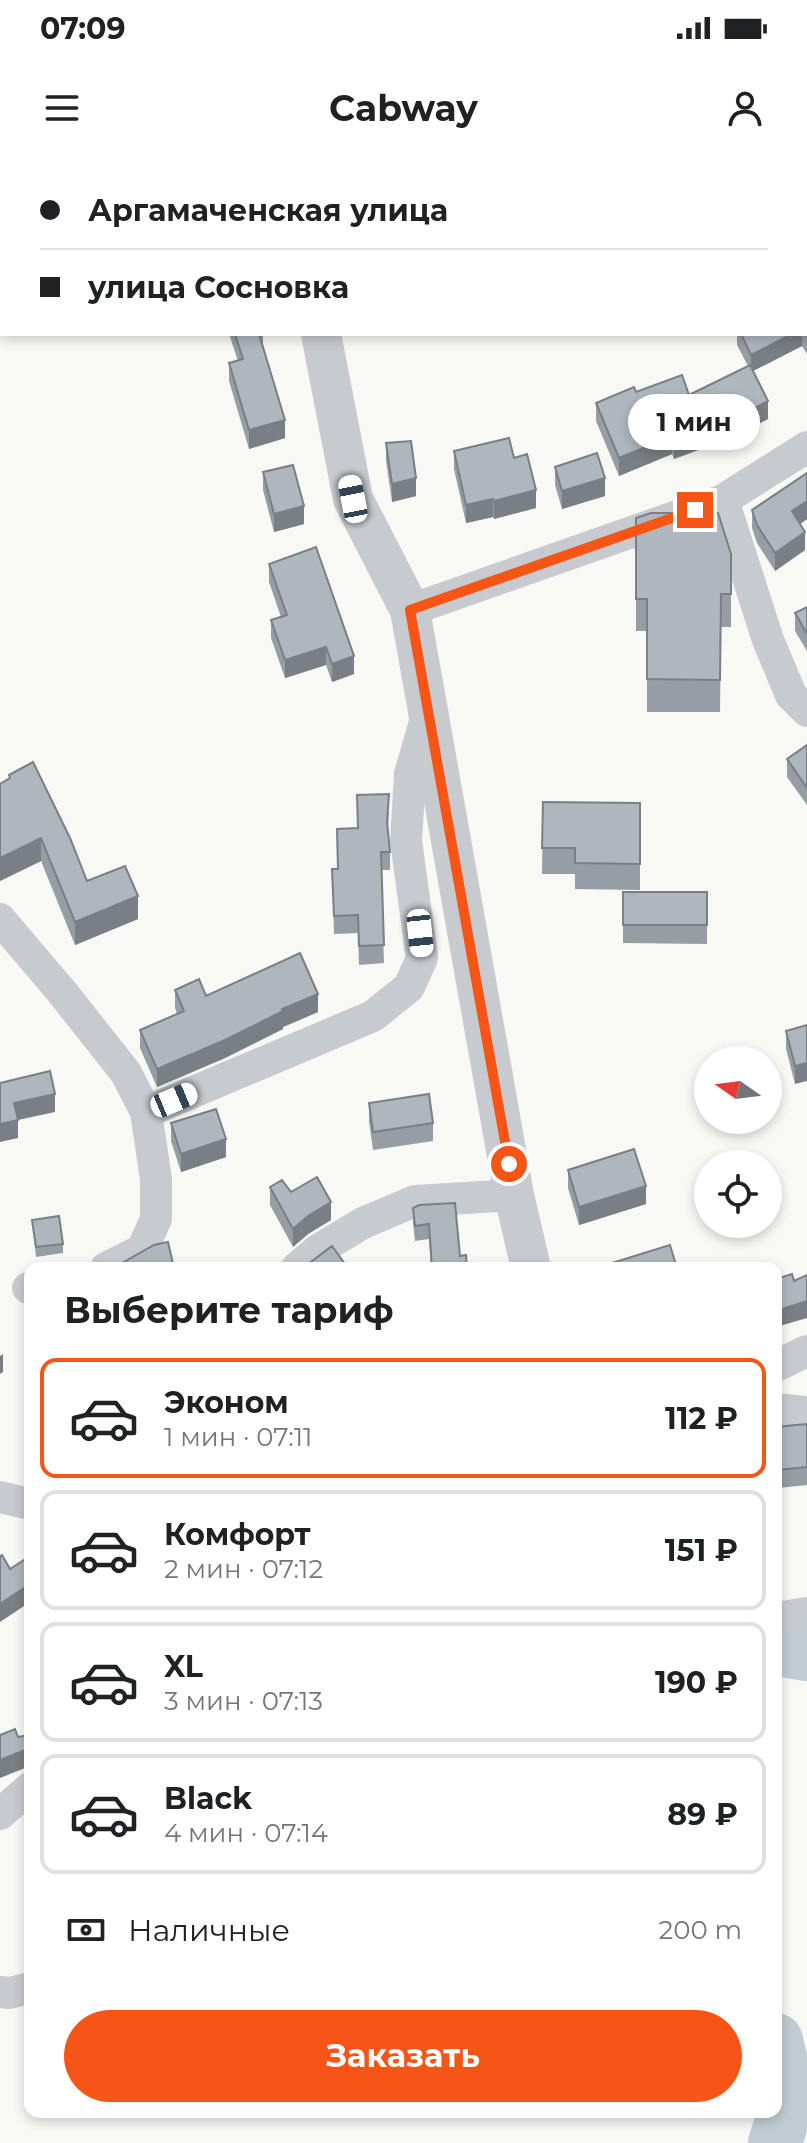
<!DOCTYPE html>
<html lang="ru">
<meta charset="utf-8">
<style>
:root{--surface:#fff;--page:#f2f2f2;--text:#202124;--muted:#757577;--line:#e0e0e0;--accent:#f65516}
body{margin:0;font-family:Montserrat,sans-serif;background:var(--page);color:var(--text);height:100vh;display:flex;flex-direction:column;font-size:30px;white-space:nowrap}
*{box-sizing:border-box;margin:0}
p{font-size:26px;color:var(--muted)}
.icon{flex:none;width:44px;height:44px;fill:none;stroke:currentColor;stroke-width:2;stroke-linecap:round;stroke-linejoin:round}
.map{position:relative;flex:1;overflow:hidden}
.sheet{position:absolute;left:24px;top:1102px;width:758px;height:856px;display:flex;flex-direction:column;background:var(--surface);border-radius:16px;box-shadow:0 4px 12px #0003}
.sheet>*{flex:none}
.guide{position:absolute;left:0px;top:0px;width:808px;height:176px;box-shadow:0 4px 12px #0003;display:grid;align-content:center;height:176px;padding:0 40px;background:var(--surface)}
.needle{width:52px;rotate:284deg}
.fabs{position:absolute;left:694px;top:886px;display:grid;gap:16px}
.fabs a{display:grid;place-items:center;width:88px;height:88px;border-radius:50%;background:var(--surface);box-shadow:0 4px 12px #0003;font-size:40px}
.end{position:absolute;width:36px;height:36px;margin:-18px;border:10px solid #f65516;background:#fff;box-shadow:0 0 0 4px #fff}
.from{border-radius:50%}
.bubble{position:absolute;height:56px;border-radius:28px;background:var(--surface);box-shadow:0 4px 12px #0003;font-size:26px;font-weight:700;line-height:56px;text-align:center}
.car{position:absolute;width:24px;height:48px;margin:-24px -12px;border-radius:10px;box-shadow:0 0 6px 2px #0007;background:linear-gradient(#fff 24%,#345 0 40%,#fff 0 76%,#345 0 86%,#fff 0)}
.guide b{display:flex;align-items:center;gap:28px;height:76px;font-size:30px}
.guide b+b{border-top:2px solid var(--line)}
.guide i{width:20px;height:20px;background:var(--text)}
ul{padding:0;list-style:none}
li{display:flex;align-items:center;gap:24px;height:120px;margin:0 16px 12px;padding:0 24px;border:4px solid var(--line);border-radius:16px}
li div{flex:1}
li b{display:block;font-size:30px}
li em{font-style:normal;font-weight:700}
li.selected{border-color:var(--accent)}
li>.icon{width:72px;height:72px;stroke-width:1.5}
h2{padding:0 40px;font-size:36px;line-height:96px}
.pay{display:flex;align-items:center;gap:20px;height:88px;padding:0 40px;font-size:30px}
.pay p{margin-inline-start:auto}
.action{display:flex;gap:16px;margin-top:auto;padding:16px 40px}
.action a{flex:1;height:92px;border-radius:48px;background:var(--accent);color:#fff;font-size:32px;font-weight:700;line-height:92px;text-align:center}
.status{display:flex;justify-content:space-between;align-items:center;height:56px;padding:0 40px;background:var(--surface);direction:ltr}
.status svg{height:22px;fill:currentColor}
header{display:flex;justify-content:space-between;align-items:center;height:104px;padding:0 40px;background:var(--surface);font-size:36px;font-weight:700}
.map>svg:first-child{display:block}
</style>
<div class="status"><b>07:09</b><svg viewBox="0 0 49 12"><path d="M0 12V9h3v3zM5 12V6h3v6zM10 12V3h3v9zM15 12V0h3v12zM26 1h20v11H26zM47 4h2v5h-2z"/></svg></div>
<header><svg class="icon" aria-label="menu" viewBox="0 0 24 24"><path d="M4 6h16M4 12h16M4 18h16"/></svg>Cabway<svg class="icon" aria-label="person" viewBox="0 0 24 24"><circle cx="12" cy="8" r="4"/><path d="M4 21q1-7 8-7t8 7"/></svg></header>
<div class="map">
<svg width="807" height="1983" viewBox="0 0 807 1983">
<rect width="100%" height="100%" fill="#f8f8f4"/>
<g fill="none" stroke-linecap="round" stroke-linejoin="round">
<!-- river -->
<path stroke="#c1ccd2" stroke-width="54" d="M776,1489l31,5
M775,1983l14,-45 -13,-58"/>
<!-- minor -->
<path stroke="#c7cbcf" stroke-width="32" d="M723,340l45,140 23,55 16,16
M410,450l313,-110 84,-53
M0,759l62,73 64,81 20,39 10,67v40l-14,31 -36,18
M146,952l227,-96 36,-29 13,-29 -16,-117 4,-67 17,-59
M297,1108l21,-18 45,-27 52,-22 99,-6
M28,1128h2
M776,1206l31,-15
M776,1249l31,3
M0,1337l30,7
M776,1458l31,-5
M0,1654l30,-26
M0,1832l9,1 21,-5"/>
<!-- tertiary -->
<path stroke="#c7cbcf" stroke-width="40" d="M286,0l1,2
M321,174l32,165 57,111 104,585 17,73"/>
</g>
<!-- wall -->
<path fill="#969da3" d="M807,134v60l-5,-8 -49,25 15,48 -50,26 -1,-2 -43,16 -2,-5 -53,22 -23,-55v-18l40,-11 53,3 59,-29 -11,-21v-11h69z
M229,174h34v11l22,93 -36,11 -20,-68v-18l9,-2z
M386,283l30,53 -24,6 -6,-41z
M454,291l60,7 22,50 -42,11 -1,-2 -27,6 -12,-54z
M555,307l50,29 -43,13 -7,-24z
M263,312l41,52 -30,8 -11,-42z
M752,350l55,9 -7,5 5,26 -30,21 -18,-28 -5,-15z
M636,358l95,36v73h-10l-1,85h-73v-81h-11z
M269,404l85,110 -22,8 -6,-17 -41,13 -14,-40v-18l10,-3 -12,-35z
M807,447v44l-12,-20v-18z
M807,585v60l-20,-28v-18z
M9,615l78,106 51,38 -63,26 -34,-84 -41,20v-97l9,-5z
M543,642l97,1v87l-65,-1v-15h-33z
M389,652l-1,16 2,24v18h-9l3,93 -25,2 -1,-32 -24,1 -2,-65h5l20,-41z
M623,732h84v52l-84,-1z
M175,830l31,6 112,16 -35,15v2l-58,29 -68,29 -17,-39v-18l37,-16 -2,-6z
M807,865l-12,59 -9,-35v-18z
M369,943l64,20v18l-60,9 -4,-29z
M171,963l55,34 -45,15 -10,-31z
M568,1010l78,34 -67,21 -11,-37z
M270,1027l21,5 40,28 -23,14 -15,13 -23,-42z
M413,1048l47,48 7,12h-36l-2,-29 -14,2 -2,-18z
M32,1060l31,24v9l-27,4z
M807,1264v61l-29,3 -2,-26v-35z
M30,1472v30l-4,-9v-19z
M30,1665v28l-2,-9v-18z"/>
<!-- shaded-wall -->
<path fill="#7a7f85" d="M792,174h10v12l-51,26v-17z
M768,241v18l-50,26v-18z
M285,260v18l-36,11v-19z
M717,265v18l-43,16v-18z
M672,276v18l-53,22v-18z
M416,318v18l-24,6v-18z
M605,318v18l-43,13v-18z
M536,330v18l-42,11v-18z
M493,339v18l-27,6v-18z
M807,341v18l-15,11v-19z
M304,346v18l-30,8v-18z
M805,372v18l-30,21v-18z
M326,487v18l-41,13v-18z
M354,496v18l-22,8v-18z
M41,678v23l-41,20v-23z
M138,736v23l-63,26v-23z
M318,834v18l-35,15v2l-58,29 -68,29v-18l125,-60z
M807,903v18l-12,3v-18z
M55,934v18l-37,8v18l-18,4v-18l14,-21z
M226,979v18l-45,15v-18z
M646,1026v18l-67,21v-18z
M331,1042v18l-23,14 -15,13v-18l15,-13z
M807,1141v17l-31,9v-16z
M3,1194v18l-3,2v-18z
M30,1424v18l-30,20v-18z
M30,1588v18l-30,12v-18z
M354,1952h13l-13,4z"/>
<!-- building -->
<path fill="#aeb6be" stroke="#7a7f85" stroke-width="2" d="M345,0h22v2h-22z
M806,134h1v42l-2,-2z
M235,174h24l26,86 -36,10 -20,-67 14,-4z
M741,174h51l-41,21z
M750,205l18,36 -50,26 -1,-2 -43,16 -2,-5 -53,22 -23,-55 38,-16 2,5 46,-17 7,20z
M509,278l5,20 13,-4 9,36 -42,11 -1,-2 -27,6 -12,-54z
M411,281l5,37 -24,6 -6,-41z
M597,293l8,25 -43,13 -7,-24z
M293,305l11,41 -30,8 -11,-42z
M807,313v28l-15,10 13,21 -30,21 -18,-28 -5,-15z
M651,353h67l13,41v40h-10l-1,86 -73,-1v-80h-11v-81z
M316,387l38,109 -22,8 -6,-17 -41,13 -14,-40 16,-5 -18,-51z
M807,447v27l-12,-21z
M807,585v43l-20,-29z
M33,602l37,76 17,43 38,-15 13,30 -63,26 -34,-84 -41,20v-74l10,-6 -1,-3z
M389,634l-2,28 3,30h-9l3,93 -25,1 -1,-31 -24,1 -2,-47h6l-1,-40 21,-1 -1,-33z
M543,642l97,1v61l-65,-1v-15h-33z
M623,732h84v33h-84z
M300,793l18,41 -36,15 1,2 -58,29 -68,29 -17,-39 44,-19 -9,-21 24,-11 7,17z
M807,865v38l-12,3 -9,-35z
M50,911l5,23 -41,9 4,17 -18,4v-41z
M429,934l4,29 -60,9 -4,-29z
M216,949l10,30 -45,15 -10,-31z
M634,989l12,37 -67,21 -11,-37z
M317,1017l14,25 -23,14 -15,13 -23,-42 12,-7 9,12z
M455,1043l5,53 6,-1 1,13h-35l-3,-44 -14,2 -2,-18 6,-3z
M59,1056l4,28 -27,3 -4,-27z
M168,1082l6,26h-48l-2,-6 30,-17z
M670,1085l7,23h-74l-1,-2z
M332,1086l16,22h-45z
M792,1114l2,7 13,-6v26l-31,10v-32z
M807,1264v43l-29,3 -2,-43z
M2,1395l8,14 20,-13v28l-30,20v-48z
M30,1472v12l-4,-10z
M15,1569l3,8 12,-2v13l-30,12v-25z"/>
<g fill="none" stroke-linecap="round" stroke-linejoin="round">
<!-- route -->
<path stroke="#f65516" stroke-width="10" d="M509,1004l-99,-554 285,-100"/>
</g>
</svg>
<div class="fabs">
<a><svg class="needle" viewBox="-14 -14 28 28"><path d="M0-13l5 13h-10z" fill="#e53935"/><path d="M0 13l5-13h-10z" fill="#757577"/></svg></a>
<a><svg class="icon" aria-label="locate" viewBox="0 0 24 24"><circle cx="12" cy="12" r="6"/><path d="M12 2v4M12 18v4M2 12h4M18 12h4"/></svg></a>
</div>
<i class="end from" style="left:509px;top:1004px"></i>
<i class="end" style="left:695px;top:350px"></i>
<div class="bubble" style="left:628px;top:234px;width:132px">1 мин</div>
<i class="car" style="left:353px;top:339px;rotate:349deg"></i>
<i class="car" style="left:420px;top:773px;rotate:174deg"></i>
<i class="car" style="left:174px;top:940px;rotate:67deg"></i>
<div class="guide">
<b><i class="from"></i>Аргамаченская улица</b>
<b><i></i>улица Сосновка</b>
</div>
<section class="sheet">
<h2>Выберите тариф</h2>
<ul>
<li class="selected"><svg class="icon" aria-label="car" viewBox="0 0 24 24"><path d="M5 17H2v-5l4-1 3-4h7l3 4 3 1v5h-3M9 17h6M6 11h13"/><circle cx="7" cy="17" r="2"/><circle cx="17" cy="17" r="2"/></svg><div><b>Эконом</b><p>1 мин · 07:11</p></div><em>112 ₽</em></li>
<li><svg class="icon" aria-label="car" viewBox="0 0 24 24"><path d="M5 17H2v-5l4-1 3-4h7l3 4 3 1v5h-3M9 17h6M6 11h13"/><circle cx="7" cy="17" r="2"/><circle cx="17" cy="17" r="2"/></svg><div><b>Комфорт</b><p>2 мин · 07:12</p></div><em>151 ₽</em></li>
<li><svg class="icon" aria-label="car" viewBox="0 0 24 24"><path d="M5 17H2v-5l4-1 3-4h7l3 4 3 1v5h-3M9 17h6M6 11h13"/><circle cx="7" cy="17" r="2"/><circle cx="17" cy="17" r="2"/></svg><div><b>XL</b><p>3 мин · 07:13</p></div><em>190 ₽</em></li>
<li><svg class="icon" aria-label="car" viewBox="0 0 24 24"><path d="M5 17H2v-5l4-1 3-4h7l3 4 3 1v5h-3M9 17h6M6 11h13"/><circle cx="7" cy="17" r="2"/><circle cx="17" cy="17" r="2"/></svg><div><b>Black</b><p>4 мин · 07:14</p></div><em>89 ₽</em></li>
</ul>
<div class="pay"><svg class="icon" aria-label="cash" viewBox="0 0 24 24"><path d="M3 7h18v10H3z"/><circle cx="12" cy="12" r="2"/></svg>Наличные<p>200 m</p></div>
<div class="action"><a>Заказать</a></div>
</section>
</div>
